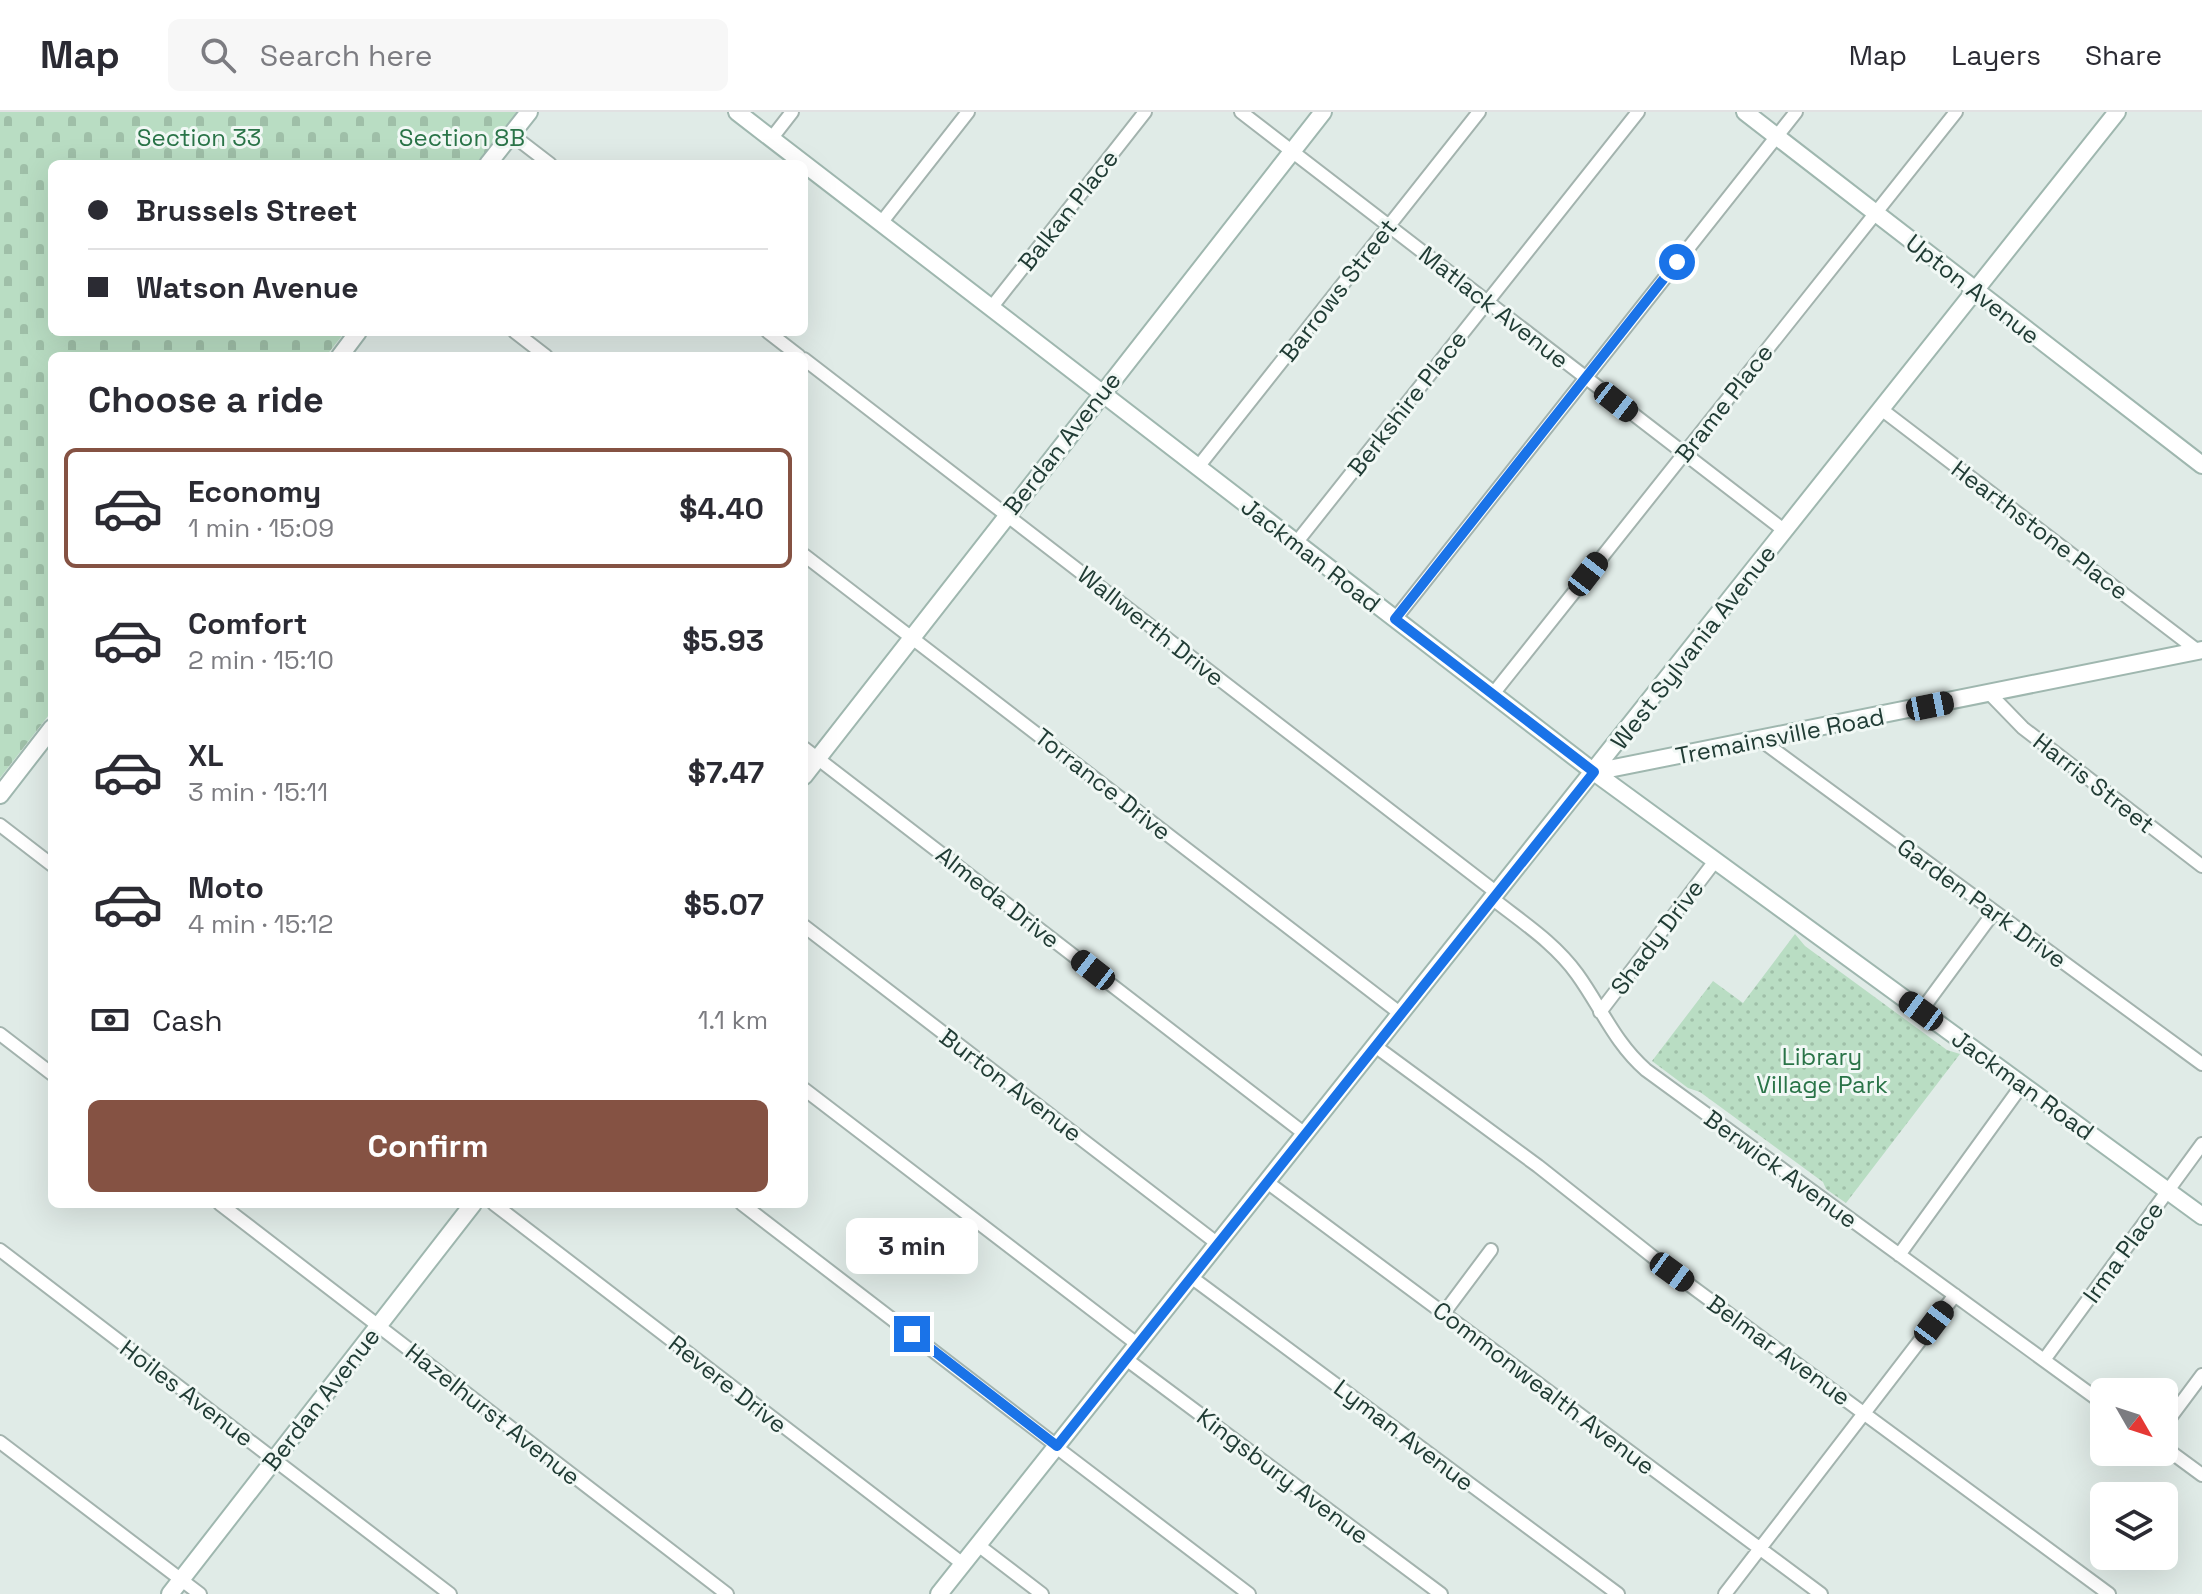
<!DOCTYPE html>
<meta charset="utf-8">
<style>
:root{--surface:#fff;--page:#f7f7f7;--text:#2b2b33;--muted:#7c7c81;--line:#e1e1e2;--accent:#855243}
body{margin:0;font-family:"Space Grotesk",sans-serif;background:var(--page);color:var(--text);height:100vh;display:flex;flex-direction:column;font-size:30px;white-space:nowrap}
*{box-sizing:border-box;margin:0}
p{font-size:26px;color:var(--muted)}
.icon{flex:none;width:44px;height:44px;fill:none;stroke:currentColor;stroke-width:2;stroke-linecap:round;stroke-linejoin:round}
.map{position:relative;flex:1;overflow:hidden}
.panel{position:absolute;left:48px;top:240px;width:760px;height:856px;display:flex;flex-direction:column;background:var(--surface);border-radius:12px;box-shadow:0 8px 32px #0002}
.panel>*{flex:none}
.banner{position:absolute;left:48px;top:48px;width:760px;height:176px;border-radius:12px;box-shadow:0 8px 32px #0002;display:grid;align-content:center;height:176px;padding:0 40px;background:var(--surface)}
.needle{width:52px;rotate:129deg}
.controls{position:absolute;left:2090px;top:1266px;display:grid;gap:16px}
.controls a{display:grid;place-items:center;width:88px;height:88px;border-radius:12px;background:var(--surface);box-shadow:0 8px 32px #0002;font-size:40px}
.end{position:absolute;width:36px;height:36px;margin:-18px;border:10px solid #1a73e8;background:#fff;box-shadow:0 0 0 4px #fff}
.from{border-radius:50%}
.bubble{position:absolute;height:56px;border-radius:12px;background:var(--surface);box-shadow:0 8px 32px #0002;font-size:26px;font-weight:800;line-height:56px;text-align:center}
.car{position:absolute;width:24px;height:48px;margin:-24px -12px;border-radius:10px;box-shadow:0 0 6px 2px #0007;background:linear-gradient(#222 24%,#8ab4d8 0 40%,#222 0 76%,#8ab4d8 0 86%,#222 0)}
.banner b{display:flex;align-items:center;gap:28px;height:76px;font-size:30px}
.banner b+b{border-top:2px solid var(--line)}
.banner i{width:20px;height:20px;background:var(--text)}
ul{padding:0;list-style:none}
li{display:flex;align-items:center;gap:24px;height:120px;margin:0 16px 12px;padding:0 24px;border:4px solid transparent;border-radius:12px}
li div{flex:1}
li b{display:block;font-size:30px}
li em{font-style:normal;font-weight:800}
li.selected{border-color:var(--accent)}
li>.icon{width:72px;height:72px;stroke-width:1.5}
h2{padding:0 40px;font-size:36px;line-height:96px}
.pay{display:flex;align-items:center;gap:20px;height:88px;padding:0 40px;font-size:30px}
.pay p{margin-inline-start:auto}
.cta{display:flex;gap:16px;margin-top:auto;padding:16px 40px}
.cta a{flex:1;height:92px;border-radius:12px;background:var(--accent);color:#fff;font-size:32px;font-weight:800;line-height:92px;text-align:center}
header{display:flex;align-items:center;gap:48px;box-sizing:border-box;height:112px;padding:0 40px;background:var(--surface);border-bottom:2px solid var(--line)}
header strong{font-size:38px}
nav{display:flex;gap:44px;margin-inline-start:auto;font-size:28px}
.search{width:560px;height:72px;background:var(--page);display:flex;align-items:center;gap:20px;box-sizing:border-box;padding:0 28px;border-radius:12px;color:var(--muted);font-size:30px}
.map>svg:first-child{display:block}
</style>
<header>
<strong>Map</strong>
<div class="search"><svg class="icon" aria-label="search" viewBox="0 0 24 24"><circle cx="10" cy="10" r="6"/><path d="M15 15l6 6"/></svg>Search here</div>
<nav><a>Map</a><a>Layers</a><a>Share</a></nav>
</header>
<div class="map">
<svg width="2202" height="1482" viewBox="0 0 2202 1482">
<defs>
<pattern id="cemetery-stones" width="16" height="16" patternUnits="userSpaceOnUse" patternTransform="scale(2)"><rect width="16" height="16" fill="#b9ddc3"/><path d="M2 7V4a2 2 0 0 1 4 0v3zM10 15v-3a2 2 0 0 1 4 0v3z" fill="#9fbfa8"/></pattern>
<pattern id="park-dots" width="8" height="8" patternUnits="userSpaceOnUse" patternTransform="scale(2)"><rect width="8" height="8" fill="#b9ddc3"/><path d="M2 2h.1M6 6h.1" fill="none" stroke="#9fbfa8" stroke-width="1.8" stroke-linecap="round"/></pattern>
</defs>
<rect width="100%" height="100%" fill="#e0ebe7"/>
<!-- cemetery -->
<path fill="url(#cemetery-stones)" d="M0,0h517l-41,52h-424v168h293l-19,24h-274v355l-52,67z"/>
<!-- park -->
<path fill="url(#park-dots)" d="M1795,822l10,12 142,104 13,4 -114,149 -20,-14 -3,-7 -123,-90 -12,-4 -36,-27 61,-80 30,22z"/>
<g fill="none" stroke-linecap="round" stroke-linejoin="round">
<!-- street casing -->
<g stroke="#a3b3ae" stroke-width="16">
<path id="street" d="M1241,0l544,419
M511,22l39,30
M771,27l21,-27
M881,111l87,-111
M991,196l154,-196
M515,220l31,24
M768,220l31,24
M804,247l693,534
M1881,297l317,242
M1198,355l281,-355
M1296,431l342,-431
M804,443l597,459
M1395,507l401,-507
M1493,582l463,-582
M1990,582l33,34 179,138
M1762,629l440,323
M804,636l501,386
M0,713l52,40
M1493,787c29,23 62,44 84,75 24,33 37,68 69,96l458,334
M804,814l414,318
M1921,899l73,-99
M1600,900l115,-151
M0,922l52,40
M1375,934l163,120 134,106 437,322
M804,977l333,255
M1267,1070l554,412
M220,1092l507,390
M494,1092l469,360
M742,1092l315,242
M0,1138l450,344
M1899,1143l123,-170
M1191,1165l427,317
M1444,1201l47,-63
M1126,1247l315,235
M2044,1248l158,-216
M2164,1314l38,-51
M0,1330l200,152
M1056,1335l193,147
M2164,1335l38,28
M978,1433l64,49
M1725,1482l230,-299"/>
</g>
<!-- secondary casing -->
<g stroke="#9fb7af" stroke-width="20">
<path id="secondary" d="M737,0l857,660 608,444
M1745,0l457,353
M488,52l41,-52
M340,244l18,-24
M1594,660l608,-122
M804,664l519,-664
M0,683l52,-67
M170,1482l303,-390
M939,1482l1178,-1482"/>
</g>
<!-- street -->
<use href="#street" stroke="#fff" stroke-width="12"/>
<!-- secondary -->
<use href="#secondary" stroke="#fff" stroke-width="16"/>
</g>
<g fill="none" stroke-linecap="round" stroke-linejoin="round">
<!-- route -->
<path stroke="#1a73e8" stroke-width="10" d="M912,1222l145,112 537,-674 -199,-153 282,-357"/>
</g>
<g text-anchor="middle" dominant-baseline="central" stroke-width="6" stroke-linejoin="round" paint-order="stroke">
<!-- park labels -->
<g font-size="24" fill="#2a7448" stroke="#f1f8f5">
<text x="199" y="25">Section 33</text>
<text x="462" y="25">Section 8B</text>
<text x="1822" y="944">Library<tspan x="1822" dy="28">Village Park</tspan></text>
</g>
<!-- street labels -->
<g font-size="24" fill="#213c35" stroke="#f1f8f5">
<text transform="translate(1068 98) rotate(-52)">Balkan Place</text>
<text transform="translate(1973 177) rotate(38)">Upton Avenue</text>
<text transform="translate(1338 178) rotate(-52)">Barrows Street</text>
<text transform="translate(1494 195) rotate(38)">Matlack Avenue</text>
<text transform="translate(1407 291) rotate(-52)">Berkshire Place</text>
<text transform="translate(1724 291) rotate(-52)">Brame Place</text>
<text transform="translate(1062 331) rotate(-52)">Berdan Avenue</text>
<text transform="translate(2040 418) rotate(37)">Hearthstone Place</text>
<text transform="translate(1311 443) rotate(38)">Jackman Road</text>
<text transform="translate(1151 514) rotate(38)">Wallwerth Drive</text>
<text transform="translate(1693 535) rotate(-52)">West Sylvania Avenue</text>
<text transform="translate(1780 624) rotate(-11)">Tremainsville Road</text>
<text transform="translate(2094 671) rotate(38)">Harris Street</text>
<text transform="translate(1103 672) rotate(38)">Torrance Drive</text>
<text transform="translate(998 785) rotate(38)">Almeda Drive</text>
<text transform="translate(1982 791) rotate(36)">Garden Park Drive</text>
<text transform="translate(1657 825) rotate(-53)">Shady Drive</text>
<text transform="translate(1011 973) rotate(37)">Burton Avenue</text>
<text transform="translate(2023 973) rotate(36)">Jackman Road</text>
<text transform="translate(1781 1057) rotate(36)">Berwick Avenue</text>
<text transform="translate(2123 1140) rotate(-54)">Irma Place</text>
<text transform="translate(1779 1238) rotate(36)">Belmar Avenue</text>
<text transform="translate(728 1272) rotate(38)">Revere Drive</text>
<text transform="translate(1544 1276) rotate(37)">Commonwealth Avenue</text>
<text transform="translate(187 1281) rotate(37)">Hoiles Avenue</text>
<text transform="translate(321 1287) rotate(-52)">Berdan Avenue</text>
<text transform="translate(493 1302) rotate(38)">Hazelhurst Avenue</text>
<text transform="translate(1404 1323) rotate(37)">Lyman Avenue</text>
<text transform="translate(1283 1364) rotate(37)">Kingsbury Avenue</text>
</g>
</g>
</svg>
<div class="controls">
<a><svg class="needle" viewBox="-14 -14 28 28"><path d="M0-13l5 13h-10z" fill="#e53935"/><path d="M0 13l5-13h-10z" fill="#7c7c81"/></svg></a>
<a><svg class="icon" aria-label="layers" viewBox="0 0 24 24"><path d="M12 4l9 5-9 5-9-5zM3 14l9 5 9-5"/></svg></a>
</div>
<i class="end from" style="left:1677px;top:150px"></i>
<i class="end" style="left:912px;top:1222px"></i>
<div class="bubble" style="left:846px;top:1106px;width:132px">3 min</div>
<i class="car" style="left:1616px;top:290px;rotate:128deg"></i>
<i class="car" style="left:1588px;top:462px;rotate:38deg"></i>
<i class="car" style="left:1930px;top:594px;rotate:79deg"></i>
<i class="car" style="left:1093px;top:858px;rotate:308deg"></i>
<i class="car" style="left:1921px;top:899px;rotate:306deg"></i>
<i class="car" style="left:1672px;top:1160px;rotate:126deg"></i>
<i class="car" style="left:1934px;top:1211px;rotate:37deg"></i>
<div class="banner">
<b><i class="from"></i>Brussels Street</b>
<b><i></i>Watson Avenue</b>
</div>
<section class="panel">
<h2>Choose a ride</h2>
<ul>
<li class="selected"><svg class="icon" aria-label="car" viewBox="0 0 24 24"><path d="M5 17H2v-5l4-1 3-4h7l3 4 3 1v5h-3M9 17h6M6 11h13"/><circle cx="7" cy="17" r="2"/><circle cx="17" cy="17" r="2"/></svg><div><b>Economy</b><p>1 min · 15:09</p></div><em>$4.40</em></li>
<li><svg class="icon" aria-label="car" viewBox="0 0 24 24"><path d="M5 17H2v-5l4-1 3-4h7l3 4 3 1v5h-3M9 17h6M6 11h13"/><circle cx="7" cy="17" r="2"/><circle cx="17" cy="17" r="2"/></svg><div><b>Comfort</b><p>2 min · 15:10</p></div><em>$5.93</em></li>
<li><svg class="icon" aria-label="car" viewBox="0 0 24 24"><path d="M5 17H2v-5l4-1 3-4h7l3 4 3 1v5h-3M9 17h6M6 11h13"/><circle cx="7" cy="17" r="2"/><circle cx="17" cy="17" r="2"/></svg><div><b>XL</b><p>3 min · 15:11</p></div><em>$7.47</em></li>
<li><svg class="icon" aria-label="car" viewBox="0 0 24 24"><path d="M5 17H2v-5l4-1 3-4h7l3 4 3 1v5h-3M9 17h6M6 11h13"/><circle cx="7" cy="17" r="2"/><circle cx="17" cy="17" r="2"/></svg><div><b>Moto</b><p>4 min · 15:12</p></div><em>$5.07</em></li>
</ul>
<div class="pay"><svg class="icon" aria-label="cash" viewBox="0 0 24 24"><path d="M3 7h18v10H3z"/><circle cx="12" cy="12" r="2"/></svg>Cash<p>1.1 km</p></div>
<div class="cta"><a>Confirm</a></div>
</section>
</div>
